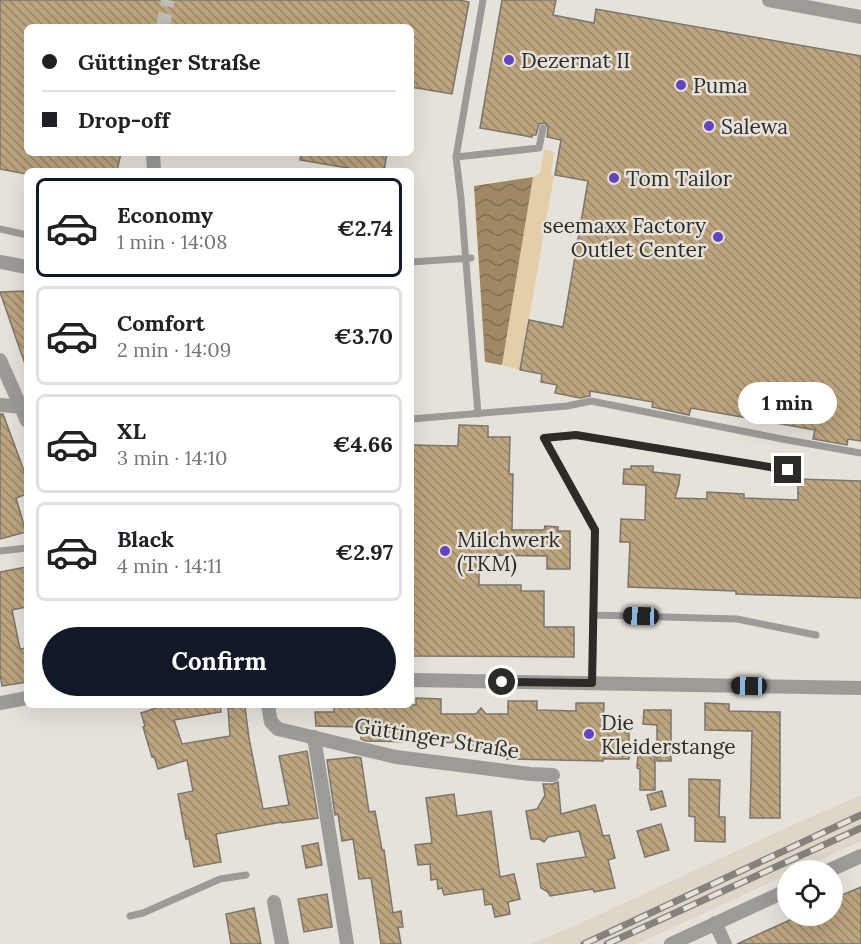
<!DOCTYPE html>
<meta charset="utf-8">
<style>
:root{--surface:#fff;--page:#f6f6f6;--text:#202124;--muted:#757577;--line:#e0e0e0;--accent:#111827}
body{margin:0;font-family:Lora,serif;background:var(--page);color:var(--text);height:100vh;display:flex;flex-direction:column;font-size:22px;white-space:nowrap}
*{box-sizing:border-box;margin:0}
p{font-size:20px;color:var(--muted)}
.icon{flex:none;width:33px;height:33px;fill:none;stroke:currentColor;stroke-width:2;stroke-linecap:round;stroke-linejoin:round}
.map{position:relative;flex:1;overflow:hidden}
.side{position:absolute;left:24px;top:168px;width:390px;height:540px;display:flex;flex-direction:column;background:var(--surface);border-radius:9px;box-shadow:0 6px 24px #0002}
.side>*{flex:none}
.banner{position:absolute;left:24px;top:24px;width:390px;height:132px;border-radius:9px;box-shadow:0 6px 24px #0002;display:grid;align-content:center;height:132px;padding:0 18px;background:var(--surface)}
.tools{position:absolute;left:777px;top:860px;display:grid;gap:12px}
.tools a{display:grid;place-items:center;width:66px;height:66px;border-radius:50%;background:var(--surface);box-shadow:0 6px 24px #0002;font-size:30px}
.end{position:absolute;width:27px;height:27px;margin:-14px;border:8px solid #2c2b28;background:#fff;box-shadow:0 0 0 3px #fff}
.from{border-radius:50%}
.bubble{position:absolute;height:42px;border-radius:21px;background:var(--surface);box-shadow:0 6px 24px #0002;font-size:20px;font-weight:700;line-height:42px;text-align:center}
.car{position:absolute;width:18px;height:36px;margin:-18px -9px;border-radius:8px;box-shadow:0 0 4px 2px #0007;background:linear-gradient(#222 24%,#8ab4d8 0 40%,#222 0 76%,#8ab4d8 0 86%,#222 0)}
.banner b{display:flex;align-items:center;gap:21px;height:57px;font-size:22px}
.banner b+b{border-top:2px solid var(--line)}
.banner i{width:15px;height:15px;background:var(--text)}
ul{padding:10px 0 0;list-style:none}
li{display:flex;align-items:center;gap:18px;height:99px;margin:0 12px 9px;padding:0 6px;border:3px solid var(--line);border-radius:9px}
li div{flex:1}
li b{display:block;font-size:22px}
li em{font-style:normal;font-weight:700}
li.selected{border-color:var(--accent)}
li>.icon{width:54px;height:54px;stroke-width:1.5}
.action{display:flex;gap:12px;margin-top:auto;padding:12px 18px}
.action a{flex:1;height:69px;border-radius:36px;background:var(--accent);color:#fff;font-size:24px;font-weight:700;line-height:69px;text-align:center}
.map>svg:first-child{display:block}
</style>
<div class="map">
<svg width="861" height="944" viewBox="0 0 861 944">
<defs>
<pattern id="water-waves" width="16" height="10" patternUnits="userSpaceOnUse" patternTransform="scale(1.5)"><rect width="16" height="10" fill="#9f8863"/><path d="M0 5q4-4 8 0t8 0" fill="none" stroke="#826f52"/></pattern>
<pattern id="building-back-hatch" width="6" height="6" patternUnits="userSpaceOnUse" patternTransform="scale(1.5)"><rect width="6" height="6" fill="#bda57f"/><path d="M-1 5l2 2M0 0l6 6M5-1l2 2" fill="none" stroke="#9a8768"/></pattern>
</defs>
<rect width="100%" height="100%" fill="#e6e2da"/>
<!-- built -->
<path fill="#ded6c8" d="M861,795v46l-62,29h-11l-1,5 -150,69h-106l50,-21 207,-96z"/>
<!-- grass -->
<path fill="#e4cda9" d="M544,149l10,3 -3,23 3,1 -34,194 -18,-5 31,-188 7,-4z"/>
<!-- water -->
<path fill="url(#water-waves)" d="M533,177l-31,188 -17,-3 -11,-176z"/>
<!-- building -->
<path fill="url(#building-back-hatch)" stroke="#7a756f" stroke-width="1.5" d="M0,0h459l10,2 -17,92 -41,-7v-60h-384v126h94l-4,18h-90v3l-27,-5z
M502,0h54l-3,15 41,8 2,-14 265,47v385l-13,-2 -1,6 -34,-6 2,-9 -124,-22 -2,7 -37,-8 1,-5 -63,-11v5l-10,2 -25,-5 2,-8 -16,-3 1,-8 -22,-4 9,-50 34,7 25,-146 -33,-6 6,-35 -14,-3 1,-10 -3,-4 -6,1 -3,11h-4v2l-52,-9z
M301,153h86l-3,18h-19l-65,-11z
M27,291v72l-2,1 -25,-72z
M0,414h3l24,65v15l-11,4 10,34 -26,7z
M459,425l29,1v11h22l-1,37h4l-1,56h32l1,-4 13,1v4h12v38h-23v-13l-68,-1v30h42v6h23v36h30v30l-163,-1v-211l47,1z
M631,466h22v6l27,3 -1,9 -4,14 32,1v-7l37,2v4l54,2v-21l63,2v117l-125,-4v-3l-108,-4 2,-45h-10l1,-23 24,1 1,-35 -23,-1 1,-15h7z
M27,567v40l-15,3 8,39 7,-1v34l-25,4 -2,-12v-102z
M416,698l25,1v15h35l5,-6 5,6h22v-13h29v9l39,1v-8h28l-1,27 26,1v28h-26v2l-96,-2v-9h-36v-7l-105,-2 -5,-2v-12l-45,-1 -1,-14h19v-7h82z
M705,703l24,1v7l51,1v106h-30l2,-87 -47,-1z
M165,705h55l1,7 -47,8 8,24 48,-8 -2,-28 17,-1 4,31 14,71 26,-4 -10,-49 28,-5 11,67 -36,5v-1l-66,12 5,28 -27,5 -5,-28h-3l-8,-45 15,-3 -6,-31 -29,9 -4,-13 -2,1 -9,-30 2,-1 -4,-13z
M644,710h27v51h-14v-36l-14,-1z
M638,754l17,1v35h-15v-21l-3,-1z
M356,757l5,1 8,54 6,-1 7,39h2l9,63 8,-2 2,16h-5l3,17h-20l-10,-66 -12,1 -6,-40 -11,2 -4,-27 -3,1 -8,-55z
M689,779l31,1 -1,37h6v25l-30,-1v-24l-6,-1z
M558,782l3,32 34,-9 8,31 6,-1 6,23 -7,2 7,28 -21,4 -1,-3 -43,7 -2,-4 -7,-4 -4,-24 49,-7 -7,-26 -31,6 -4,5 -5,-3h-8l-5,-28 11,-2 8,-14 -2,-11h10z
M662,791l4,15 -15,4 -4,-15z
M454,794l3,22 34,-5 9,66 14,-3 6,25 -12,3 2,12 -15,3 -3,-13 -7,1 -2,-16 -39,6 -2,-7 -4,1 -1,-10 -6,1 -1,-16 -12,1 -3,-20 17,-2 -6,-45z
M661,824l8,26 -24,7 -8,-26z
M318,843l4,22 -16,3 -4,-22z
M861,887v57h-124l64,-29h31v-16z
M327,894l5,33 -28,5 -6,-33z
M254,908l7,36h-30l-5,-30z"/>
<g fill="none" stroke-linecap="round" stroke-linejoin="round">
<!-- street-tunnel -->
<path stroke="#c1bdb6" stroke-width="14" stroke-dasharray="14 7" stroke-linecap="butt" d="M163,27l5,-27"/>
<!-- lane -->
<path stroke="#9d9b98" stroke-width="7" d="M456,157l83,-9 4,-20
M0,229l27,6
M411,262l60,-4
M478,414l-17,-215 -5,-42 27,-157
M411,419l156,-13 24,-5 191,38 79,14
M0,551l27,-3
M594,615l143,4 79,16
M592,683l3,-154 -51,-91 32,-3 212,35
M130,916l13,-3 77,-34 26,-4"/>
<!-- street -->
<path stroke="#9d9b98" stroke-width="14" d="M769,0l92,17
M153,153l1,18
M0,262l27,5
M0,360l27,61
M0,405l22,2
M411,680l450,8
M0,703l27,-5
M268,705l3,17 7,7 118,28 134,17 23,1
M314,737l33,207
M830,870l31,-14
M274,902l8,42
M715,923l10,21
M671,944l117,-54"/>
<!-- rail casing -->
<g stroke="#85827d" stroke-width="7">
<path id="rail" d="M584,944l277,-129
M607,944l254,-116"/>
</g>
<!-- rail -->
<use href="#rail" stroke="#e6e2da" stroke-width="4.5" stroke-dasharray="14" stroke-linecap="butt"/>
</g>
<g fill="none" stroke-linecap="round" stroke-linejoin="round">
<!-- route -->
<path stroke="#2c2b28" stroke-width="8" d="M502,682l90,1 3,-153 -51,-92 32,-3 212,35"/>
</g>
<!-- markers -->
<g fill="#6245be" stroke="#e6e2da" stroke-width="2">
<circle cx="509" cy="60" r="6"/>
<circle cx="681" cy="85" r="6"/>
<circle cx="709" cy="126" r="6"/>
<circle cx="614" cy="178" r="6"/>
<circle cx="718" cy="237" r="6"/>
<circle cx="445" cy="551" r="6"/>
<circle cx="589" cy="734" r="6"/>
</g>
<g text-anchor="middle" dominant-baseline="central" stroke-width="5" stroke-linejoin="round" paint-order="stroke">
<!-- poi labels -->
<g font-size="21" fill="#2c2b28" stroke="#e6e2da" text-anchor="start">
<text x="521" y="60">Dezernat II</text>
<text x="693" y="85">Puma</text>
<text x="721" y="126">Salewa</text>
<text x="626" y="178">Tom Tailor</text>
<text x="706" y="225" text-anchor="end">seemaxx Factory<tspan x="706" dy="24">Outlet Center</tspan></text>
<text x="457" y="539">Milchwerk<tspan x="457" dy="24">(TKM)</tspan></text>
<text x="601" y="722">Die<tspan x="601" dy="24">Kleiderstange</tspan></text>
</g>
<!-- street labels -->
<g font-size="21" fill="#2c2b28" stroke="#e6e2da">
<text transform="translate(437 738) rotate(9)">Güttinger Straße</text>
</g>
</g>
</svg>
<div class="tools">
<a><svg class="icon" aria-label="locate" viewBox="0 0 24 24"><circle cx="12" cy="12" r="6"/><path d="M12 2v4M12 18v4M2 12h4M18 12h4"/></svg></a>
</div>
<i class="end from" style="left:502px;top:682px"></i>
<i class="end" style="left:788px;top:470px"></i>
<div class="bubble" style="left:738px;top:382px;width:99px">1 min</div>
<i class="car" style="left:641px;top:616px;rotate:272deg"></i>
<i class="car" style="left:749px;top:686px;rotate:271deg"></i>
<div class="banner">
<b><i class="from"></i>Güttinger Straße</b>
<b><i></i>Drop-off</b>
</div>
<section class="side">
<ul>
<li class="selected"><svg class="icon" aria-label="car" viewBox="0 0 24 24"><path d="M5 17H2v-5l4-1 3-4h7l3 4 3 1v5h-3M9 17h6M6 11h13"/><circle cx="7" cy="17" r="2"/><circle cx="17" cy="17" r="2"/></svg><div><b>Economy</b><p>1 min · 14:08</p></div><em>€2.74</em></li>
<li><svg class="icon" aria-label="car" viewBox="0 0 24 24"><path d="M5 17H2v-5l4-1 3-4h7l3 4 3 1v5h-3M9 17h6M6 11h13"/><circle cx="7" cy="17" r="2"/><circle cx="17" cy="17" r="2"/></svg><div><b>Comfort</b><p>2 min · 14:09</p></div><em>€3.70</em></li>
<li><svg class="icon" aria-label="car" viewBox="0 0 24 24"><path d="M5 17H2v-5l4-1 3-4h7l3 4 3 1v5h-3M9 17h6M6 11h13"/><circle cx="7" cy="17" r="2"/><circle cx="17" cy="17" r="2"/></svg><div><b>XL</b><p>3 min · 14:10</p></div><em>€4.66</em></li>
<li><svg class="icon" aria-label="car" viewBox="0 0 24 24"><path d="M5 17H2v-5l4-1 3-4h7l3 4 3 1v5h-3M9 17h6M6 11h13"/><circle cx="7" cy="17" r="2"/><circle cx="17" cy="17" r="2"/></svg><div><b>Black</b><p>4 min · 14:11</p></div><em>€2.97</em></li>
</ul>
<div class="action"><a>Confirm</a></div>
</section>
</div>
